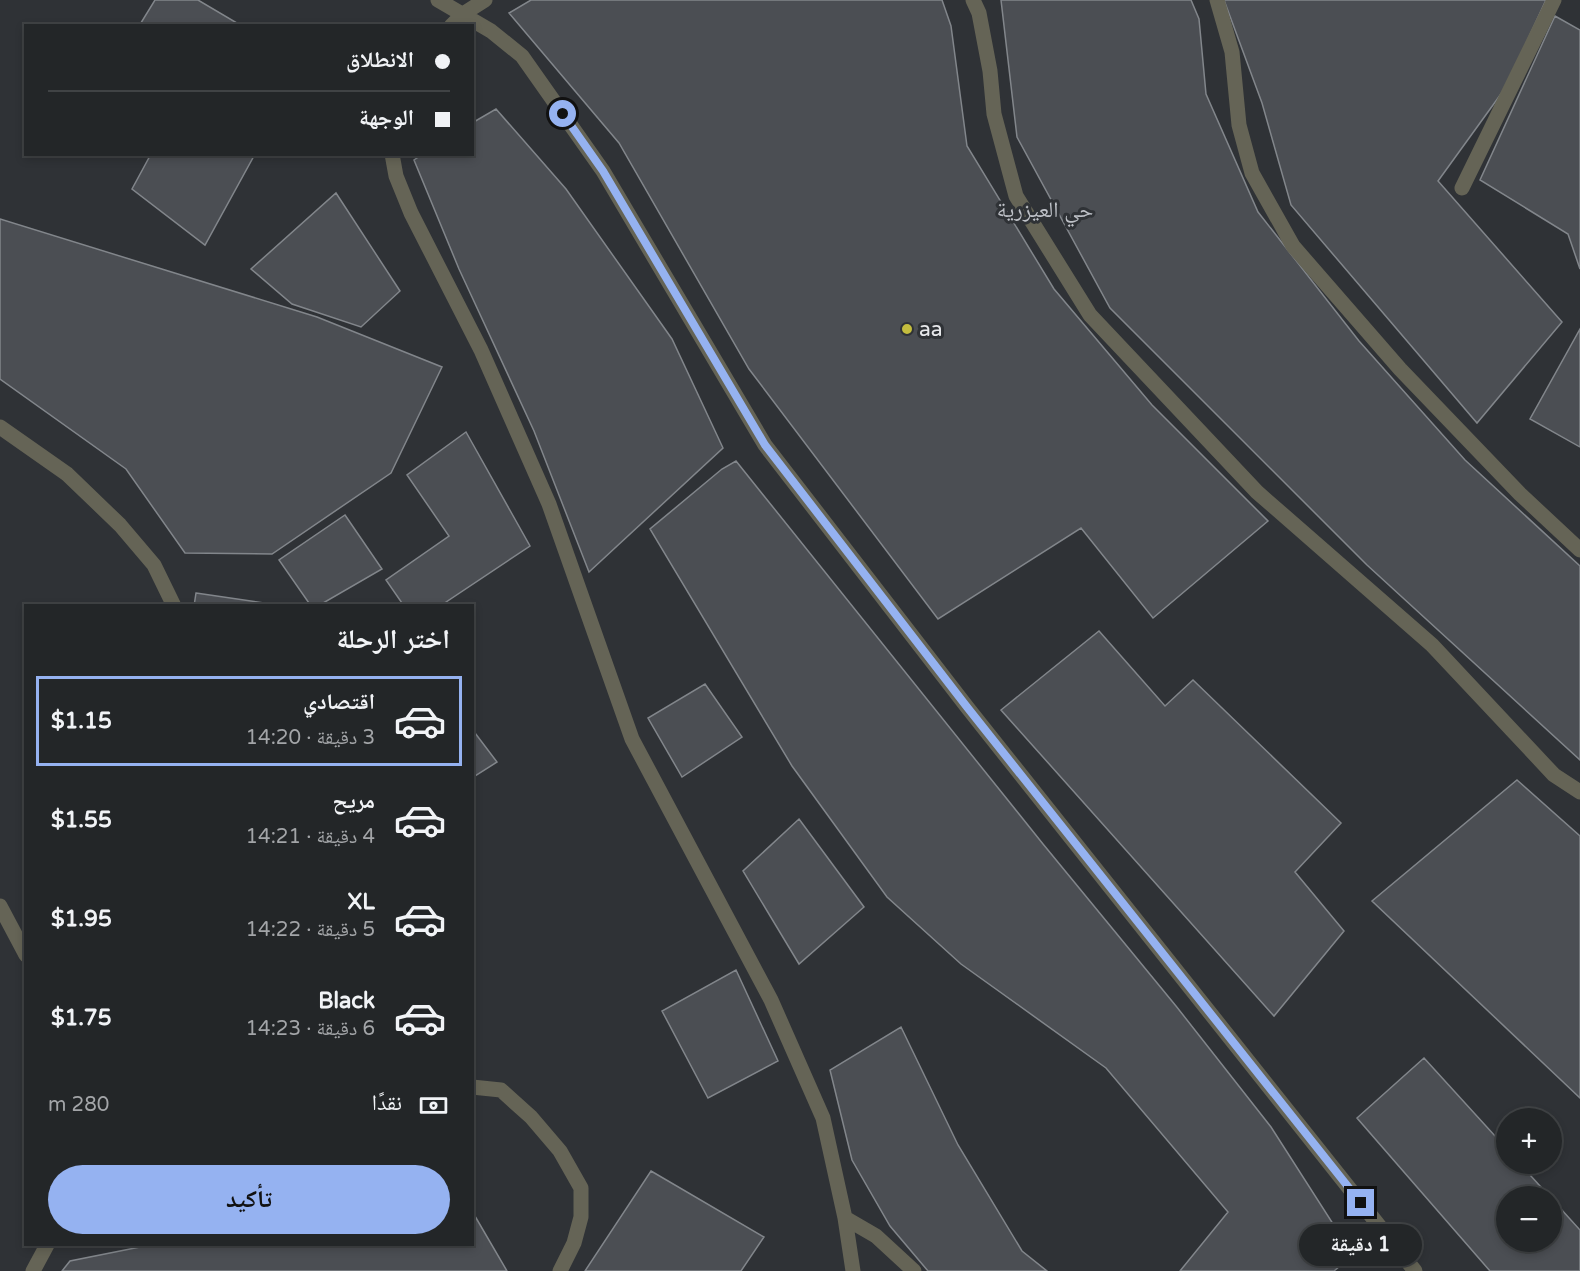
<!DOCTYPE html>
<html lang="ar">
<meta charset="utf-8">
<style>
:root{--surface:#232628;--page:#2f3234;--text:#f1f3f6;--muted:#a3a5a8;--line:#404345;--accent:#95b2f1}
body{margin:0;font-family:"Varela Round","Noto Naskh Arabic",sans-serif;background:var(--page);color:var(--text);direction:rtl;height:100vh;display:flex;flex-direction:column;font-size:22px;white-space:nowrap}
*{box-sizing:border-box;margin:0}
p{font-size:20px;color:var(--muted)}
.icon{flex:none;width:33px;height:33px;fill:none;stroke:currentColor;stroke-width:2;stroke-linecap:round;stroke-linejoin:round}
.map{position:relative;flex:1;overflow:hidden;direction:ltr}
.side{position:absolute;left:24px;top:604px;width:450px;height:642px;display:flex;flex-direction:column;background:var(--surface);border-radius:0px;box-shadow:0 3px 9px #0003,0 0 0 2px var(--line);direction:rtl}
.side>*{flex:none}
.hud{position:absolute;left:24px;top:24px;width:450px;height:132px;border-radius:0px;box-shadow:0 3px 9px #0003,0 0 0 2px var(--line);direction:rtl;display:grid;align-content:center;height:132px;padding:0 24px;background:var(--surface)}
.tools{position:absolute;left:1496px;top:1108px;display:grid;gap:12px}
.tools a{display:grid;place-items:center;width:66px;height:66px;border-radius:50%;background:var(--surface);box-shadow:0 3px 9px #0003,0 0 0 2px var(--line);font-size:30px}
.end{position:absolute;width:27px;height:27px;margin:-14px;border:8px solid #95b2f1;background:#111;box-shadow:0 0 0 3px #111}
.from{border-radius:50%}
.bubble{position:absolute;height:42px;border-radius:21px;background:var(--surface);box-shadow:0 3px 9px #0003,0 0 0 2px var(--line);font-size:20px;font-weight:800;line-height:42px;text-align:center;direction:rtl}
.hud b{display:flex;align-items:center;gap:21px;height:57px;font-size:22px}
.hud b+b{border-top:2px solid var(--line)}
.hud i{width:15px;height:15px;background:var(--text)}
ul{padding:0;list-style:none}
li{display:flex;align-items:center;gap:18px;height:90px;margin:0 12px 9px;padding:0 12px;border:3px solid transparent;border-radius:0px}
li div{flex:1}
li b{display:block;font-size:22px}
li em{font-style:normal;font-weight:800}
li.on{border-color:var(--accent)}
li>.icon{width:54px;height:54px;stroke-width:1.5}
h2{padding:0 24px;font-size:27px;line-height:72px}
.pay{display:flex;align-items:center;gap:15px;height:66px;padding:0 24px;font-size:22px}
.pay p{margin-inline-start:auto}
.button{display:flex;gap:12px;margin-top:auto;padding:12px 24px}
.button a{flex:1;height:69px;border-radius:36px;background:var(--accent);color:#111;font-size:24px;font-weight:800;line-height:69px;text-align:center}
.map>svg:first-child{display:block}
</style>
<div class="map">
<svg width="1580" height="1271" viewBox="0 0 1580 1271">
<rect width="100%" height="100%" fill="#2f3236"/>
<!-- building -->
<path fill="#4b4e53" stroke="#82868b" stroke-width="1.5" d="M155,0h43l44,26h-103z
M531,0h411l9,26 16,120 87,143 98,116 116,116 -115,97 -72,-90 -143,91 -189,-250 -130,-226 -110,-130z
M1001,0h190l8,19 7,75 52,118 101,129 106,119 115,106v194l-213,-195 -257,-257 -93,-171z
M1224,0h322l-40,87 -68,94 124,141 -85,101 -186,-218 -29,-102z
M1555,16l25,14v239l-12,-35 -88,-54z
M496,109l70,80 106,150 51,109 -134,124 -55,-141 -75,-162 -45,-109 9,-6h49v-31z
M151,154h104l-50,91 -73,-56z
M336,193l64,98 -39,36 -69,-23 -41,-35z
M0,219l317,98 125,50 -51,106 -119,81 -87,-1 -59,-84 -126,-90z
M1580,329v118l-50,-28z
M466,432l64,114 -90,60h-36l-18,-26 63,-44 -42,-61z
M736,461l307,383 133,162 95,121 82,128 -19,16h-154l48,-59 -122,-144 -145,-104 -74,-67 -95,-131 -142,-237 72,-60z
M345,515l37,54 -64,37h-7l-32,-46z
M196,593l88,13h-90z
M1099,631l66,75 28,-26 148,143 -46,49 49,59 -70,85 -273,-306z
M705,684l37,53 -60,40 -34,-59z
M472,729l25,33 -25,16z
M1517,780l63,56v262l-208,-197z
M799,819l65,88 -65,57 -56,-93z
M736,970l42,91 -70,37 -46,-87z
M901,1027l57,118 64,106 25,20h-119l-38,-45 -38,-66 -22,-90z
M1424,1058l82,90v16h14l30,33h-44v45h45v-44l29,32v41h-90l-133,-153z
M651,1171l113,66 -23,34h-156z
M472,1211l35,60h-445l8,-10 80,-16h322z"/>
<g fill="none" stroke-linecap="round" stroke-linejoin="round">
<!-- minor -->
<path stroke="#656456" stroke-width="15" d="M438,0l53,31 31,25 81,115 162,274 202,262 448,564
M973,0l6,13 11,58 4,43 22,82 74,119 167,177 175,153 122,130 26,17
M1217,0l15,52 7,73 13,48 41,73 107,123 120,125 60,56
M451,26l12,-12 22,-14
M392,154l4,22 15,37 70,137 68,154 83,235 139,261 52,118 22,100 8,53
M1462,188l92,-188
M0,427l67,47 53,51 34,40 20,41
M0,906l26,49
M472,1087l29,3 30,27 29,34 21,37v29l-7,26 -14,28
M845,1218l31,18 38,35
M33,1271l14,-26"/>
</g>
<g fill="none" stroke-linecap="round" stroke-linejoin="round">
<!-- route -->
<path stroke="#95b2f1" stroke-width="8" d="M563,114l40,57 162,274 202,262 394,496"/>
</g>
<!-- markers -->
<circle fill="#c4bd3e" stroke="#2f3236" stroke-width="2" cx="907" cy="329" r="6"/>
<g text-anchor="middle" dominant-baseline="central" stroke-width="6" stroke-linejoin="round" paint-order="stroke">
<!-- poi labels -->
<g font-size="21" fill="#e7e8eb" stroke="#2f3236" text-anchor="start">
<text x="919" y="329">aa</text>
</g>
<!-- neighbourhood labels -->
<g font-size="22" fill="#bec1c7" stroke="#2f3236">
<text x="1045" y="210">حي العيزرية</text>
</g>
</g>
</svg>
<div class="tools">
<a>+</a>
<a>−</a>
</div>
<i class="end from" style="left:563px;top:114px"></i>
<i class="end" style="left:1361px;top:1203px"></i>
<div class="bubble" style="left:1299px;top:1224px;width:123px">1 دقيقة</div>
<div class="hud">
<b><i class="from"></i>الانطلاق</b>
<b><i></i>الوجهة</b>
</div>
<section class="side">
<h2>اختر الرحلة</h2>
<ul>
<li class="on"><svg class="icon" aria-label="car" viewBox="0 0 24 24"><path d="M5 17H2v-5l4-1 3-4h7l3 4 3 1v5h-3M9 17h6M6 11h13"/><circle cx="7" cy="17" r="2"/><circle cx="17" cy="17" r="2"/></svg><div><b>اقتصادي</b><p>3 دقيقة · 14:20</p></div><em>$1.15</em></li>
<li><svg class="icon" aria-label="car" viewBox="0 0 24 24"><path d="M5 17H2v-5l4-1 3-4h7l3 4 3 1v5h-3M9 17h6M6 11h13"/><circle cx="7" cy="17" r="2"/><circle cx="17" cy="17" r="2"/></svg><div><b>مريح</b><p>4 دقيقة · 14:21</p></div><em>$1.55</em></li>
<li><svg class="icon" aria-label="car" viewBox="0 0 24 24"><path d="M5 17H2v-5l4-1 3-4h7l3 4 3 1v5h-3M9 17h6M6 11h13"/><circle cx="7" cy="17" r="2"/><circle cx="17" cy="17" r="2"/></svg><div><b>XL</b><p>5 دقيقة · 14:22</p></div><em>$1.95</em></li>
<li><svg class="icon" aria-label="car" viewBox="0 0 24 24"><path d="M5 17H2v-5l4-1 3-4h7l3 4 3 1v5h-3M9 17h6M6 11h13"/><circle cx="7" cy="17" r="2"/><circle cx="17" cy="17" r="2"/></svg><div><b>Black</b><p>6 دقيقة · 14:23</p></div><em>$1.75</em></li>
</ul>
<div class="pay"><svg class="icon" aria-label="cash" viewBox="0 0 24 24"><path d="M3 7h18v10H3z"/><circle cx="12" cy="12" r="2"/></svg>نقدًا<p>280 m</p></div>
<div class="button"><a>تأكيد</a></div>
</section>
</div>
